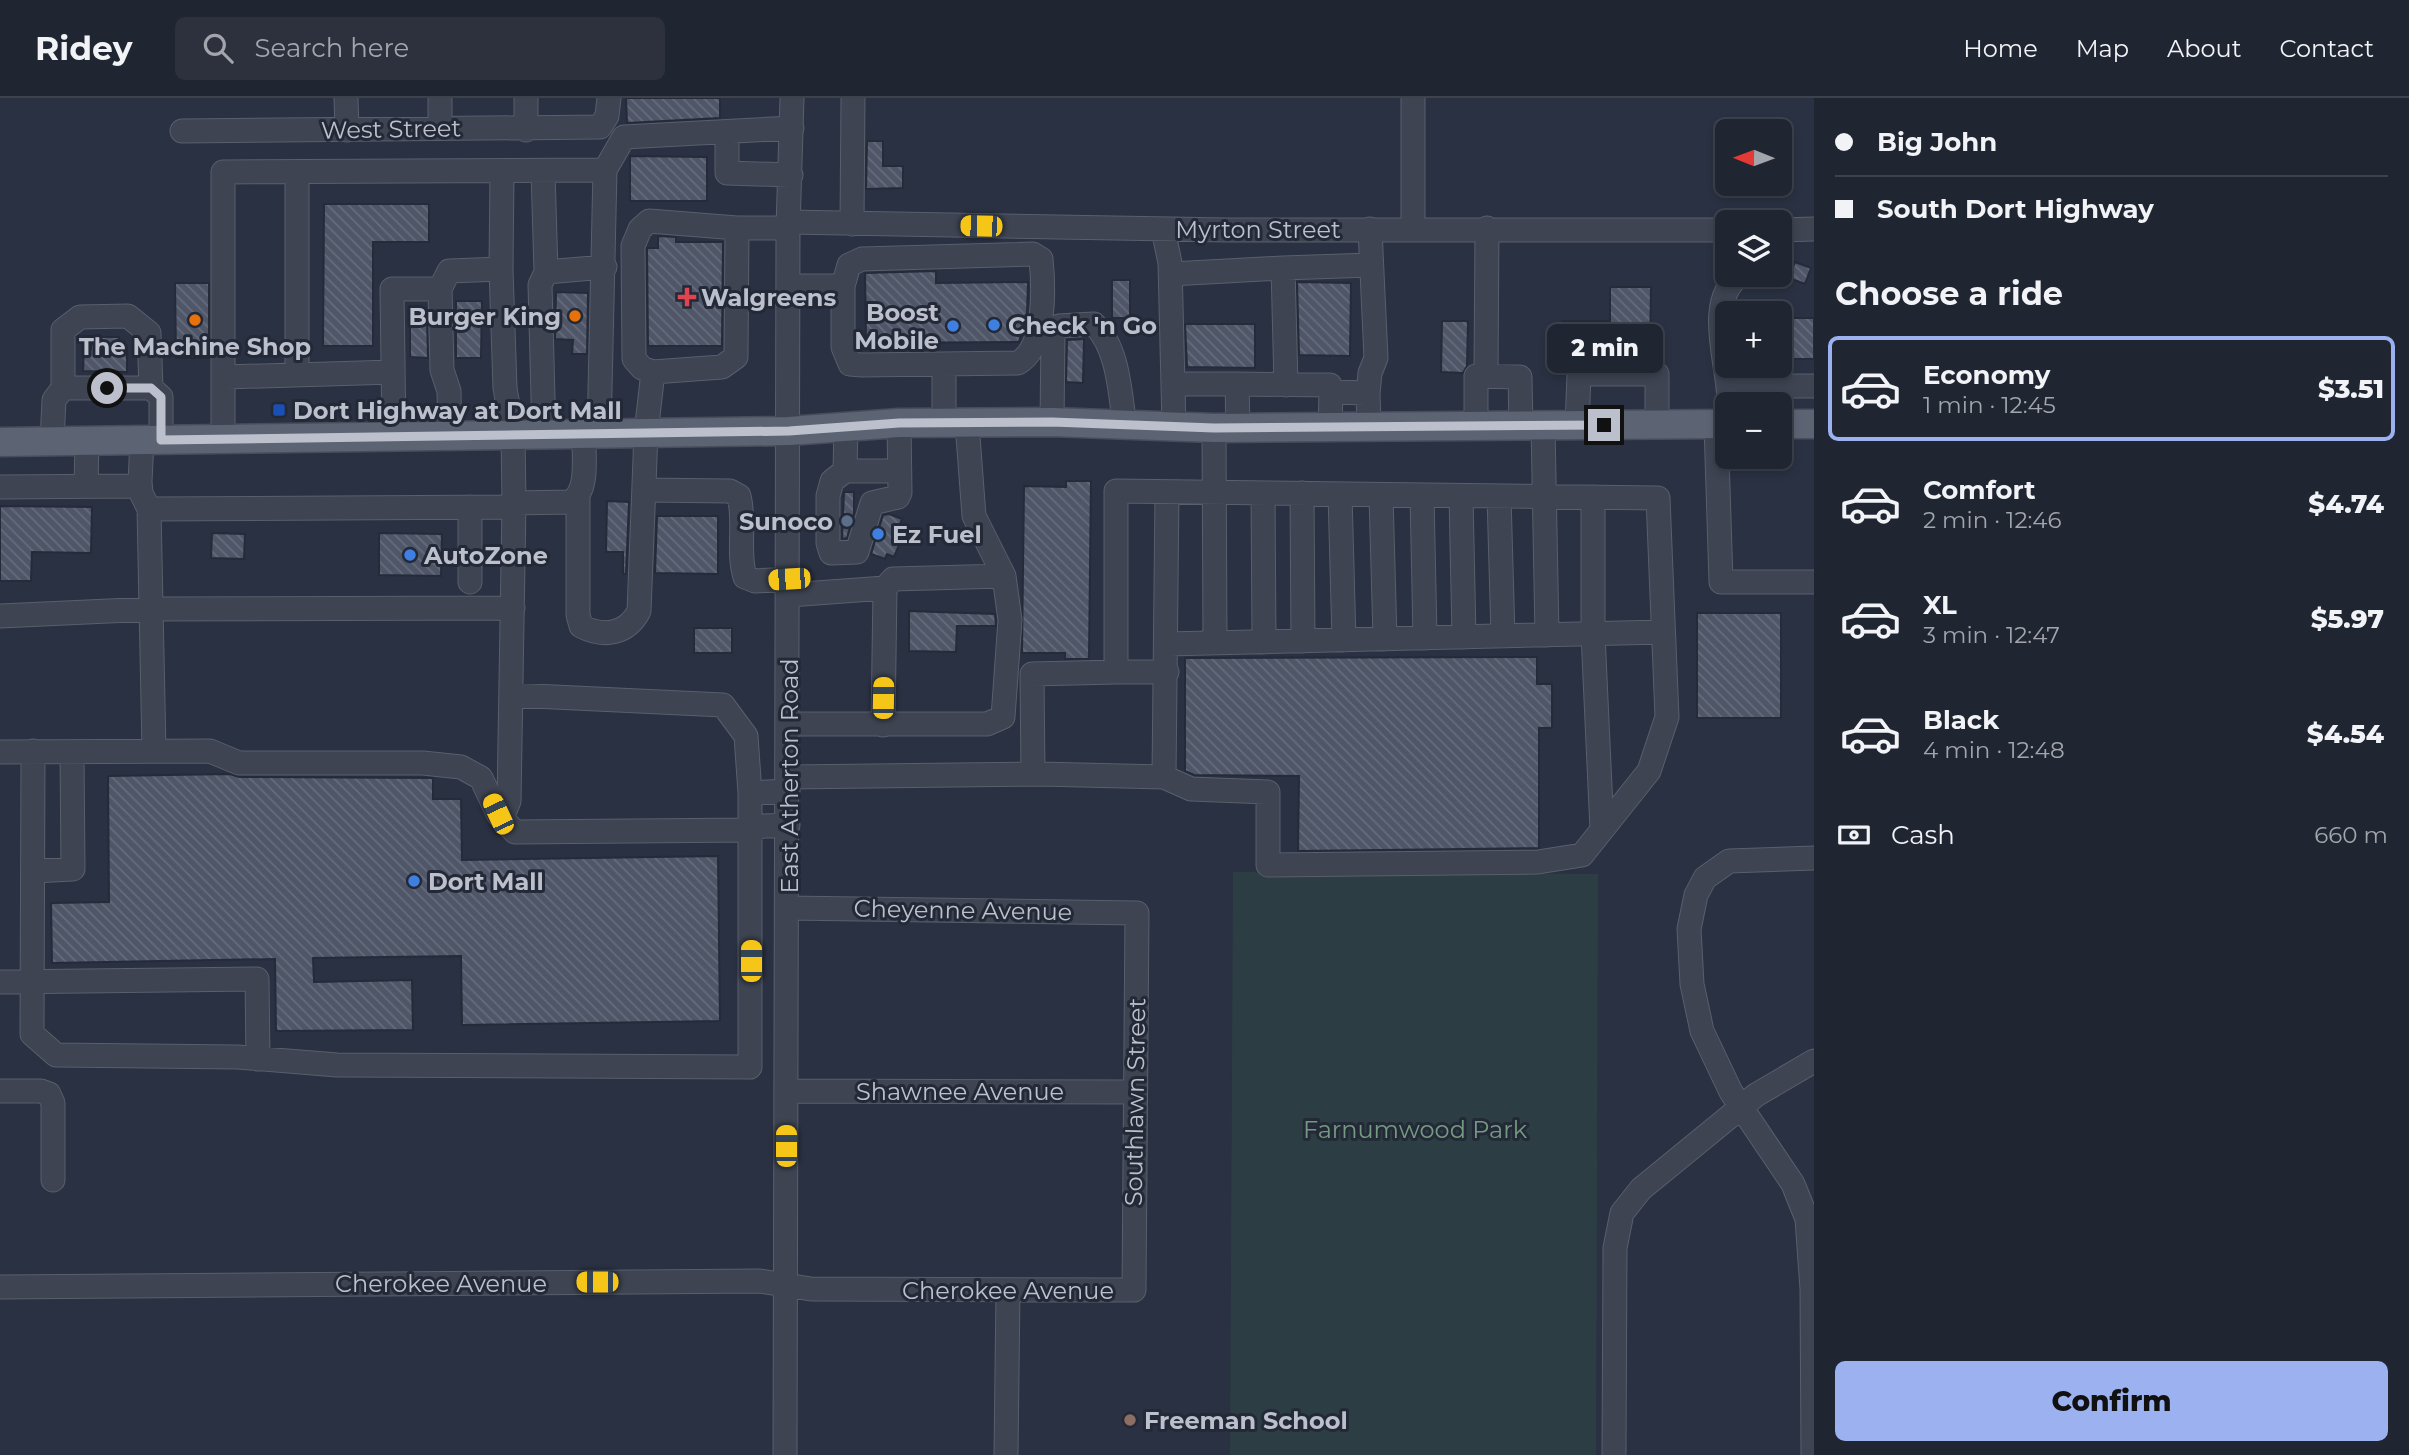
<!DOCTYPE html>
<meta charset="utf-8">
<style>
:root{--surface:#202532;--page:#2d313e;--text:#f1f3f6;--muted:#a2a5ac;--line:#3d424d;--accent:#9cb2f0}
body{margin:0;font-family:Montserrat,sans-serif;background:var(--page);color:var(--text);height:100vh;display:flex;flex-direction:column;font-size:26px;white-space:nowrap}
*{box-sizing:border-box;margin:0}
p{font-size:23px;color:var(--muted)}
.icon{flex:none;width:38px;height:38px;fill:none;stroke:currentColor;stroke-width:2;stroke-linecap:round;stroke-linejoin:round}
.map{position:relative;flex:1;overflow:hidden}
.drawer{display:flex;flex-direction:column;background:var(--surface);width:595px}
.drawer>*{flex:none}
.guide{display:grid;align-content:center;height:154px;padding:0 21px;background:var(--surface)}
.needle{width:46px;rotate:271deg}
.controls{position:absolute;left:1715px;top:21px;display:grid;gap:14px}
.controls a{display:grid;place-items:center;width:77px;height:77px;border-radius:10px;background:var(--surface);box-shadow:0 4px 10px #0003,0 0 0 2px var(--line);font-size:35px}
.end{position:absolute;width:32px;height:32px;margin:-16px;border:9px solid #bbc0cc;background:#111;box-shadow:0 0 0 4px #111}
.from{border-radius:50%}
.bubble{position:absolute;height:49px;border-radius:10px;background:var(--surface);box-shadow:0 4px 10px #0003,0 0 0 2px var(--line);font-size:23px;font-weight:800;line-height:49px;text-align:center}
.car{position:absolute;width:21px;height:42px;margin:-21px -10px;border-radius:9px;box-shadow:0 0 5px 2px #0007;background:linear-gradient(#f5c518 24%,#345 0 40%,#f5c518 0 76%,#345 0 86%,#f5c518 0)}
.guide b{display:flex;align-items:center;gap:24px;height:66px;font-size:26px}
.guide b+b{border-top:2px solid var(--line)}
.guide i{width:18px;height:18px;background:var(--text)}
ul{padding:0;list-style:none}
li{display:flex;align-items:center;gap:21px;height:105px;margin:0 14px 10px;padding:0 7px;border:4px solid transparent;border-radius:10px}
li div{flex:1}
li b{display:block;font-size:26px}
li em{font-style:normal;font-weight:800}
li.active{border-color:var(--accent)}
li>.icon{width:63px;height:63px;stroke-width:1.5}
h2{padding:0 21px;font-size:32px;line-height:84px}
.pay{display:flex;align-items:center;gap:18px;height:77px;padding:0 21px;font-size:26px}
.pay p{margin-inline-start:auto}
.button{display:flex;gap:14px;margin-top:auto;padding:14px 21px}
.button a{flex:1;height:80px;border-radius:10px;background:var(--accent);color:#111;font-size:28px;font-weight:800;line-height:80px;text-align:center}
header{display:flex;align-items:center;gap:42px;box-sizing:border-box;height:98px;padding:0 35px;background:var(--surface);border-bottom:2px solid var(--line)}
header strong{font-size:33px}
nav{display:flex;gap:38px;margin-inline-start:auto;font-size:24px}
.search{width:490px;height:63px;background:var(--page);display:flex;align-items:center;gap:18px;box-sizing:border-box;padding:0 24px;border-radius:10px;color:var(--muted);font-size:26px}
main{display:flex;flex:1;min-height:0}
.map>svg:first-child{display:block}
</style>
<header>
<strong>Ridey</strong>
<div class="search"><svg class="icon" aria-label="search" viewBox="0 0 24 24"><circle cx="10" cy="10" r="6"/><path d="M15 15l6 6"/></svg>Search here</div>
<nav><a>Home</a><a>Map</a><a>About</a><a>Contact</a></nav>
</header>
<main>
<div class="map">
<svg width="1814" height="1357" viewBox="0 0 1814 1357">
<defs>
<pattern id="building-back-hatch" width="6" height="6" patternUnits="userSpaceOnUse" patternTransform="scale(1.75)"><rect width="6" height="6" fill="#4e5668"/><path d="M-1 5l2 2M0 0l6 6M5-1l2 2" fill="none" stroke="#666c7c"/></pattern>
</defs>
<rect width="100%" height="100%" fill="#2a3142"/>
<!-- park -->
<path fill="#2c3e43" d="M1233,774l365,2 -2,581h-366z"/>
<!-- building -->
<path fill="url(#building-back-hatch)" stroke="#252b39" stroke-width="2" d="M626,0h94v20l-93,5z
M867,43h16v25h20v22l-37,1z
M630,58l77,1v44h-77z
M324,106h105v38h-56v104h-50z
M658,138l18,1v5h47l-1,104h-74l-1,-98h11z
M1795,164l16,6 -6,16 -16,-6z
M936,173v12l92,-1 -1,32 -8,28 -153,1 -1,-70z
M1112,182h18v38h-18z
M1297,184l54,1 -1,73 -51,-1z
M175,185h34v75h-33z
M1610,189h41l-1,69 -31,-1v-9l-57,-1v-24h48z
M556,194l32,1 -1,61h-15l1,-14 -18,-1z
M1738,202l40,1v12h-43z
M456,203h26l-1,57h-25z
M410,219h17l1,41 -18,-1z
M1780,220h34v41h-34z
M1442,223h26l-1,45 -4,7 -22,-1z
M1185,226h70v44l-68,-1z
M92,239h27v11h8v24l-44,-1 1,-22h7z
M1084,241l-1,44 -17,-1 1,-42z
M1066,383h25l-2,178h-24v-6h-43l2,-167 42,1z
M844,394h10v21l-7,25 -5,1z
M607,403l22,1 -3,72h-3v-22h-17z
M0,408l92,1 -1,46 -59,-1 -1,29h-31z
M889,416l13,5 -6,16 6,3 -8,19 -7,-3 -2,5 -14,-5 12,-39z
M657,418h61v58l-63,-1z
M212,435l33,1 -1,25 -33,-1z
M379,435l63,1 -1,42 -62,-1z
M909,513l86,3 1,12h-39l-1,26 -47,-1z
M1697,515h84v105h-84z
M694,530h38v25h-38z
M1537,559v27h15v44h-13v120l-241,3 1,-75 -105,-1 -9,-4v-113z
M230,676l9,3 194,1v21h28l1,61 256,-4 2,165 -258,4 -1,-69 -148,2 1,24 98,-2 1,50 -137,1 -1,-72 -223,4 -1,-60 58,-1 -1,-126z"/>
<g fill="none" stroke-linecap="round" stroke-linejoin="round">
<!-- minor casing -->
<g stroke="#595f6c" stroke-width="25">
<path id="minor" d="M346,0l1,32
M440,0v30
M526,0v32
M1413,0v131
M182,33l418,-4 7,-11 2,-18
M727,34v41l64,2
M543,73l3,101 -6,13 4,149
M789,124l438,8h500
M852,126l1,-126
M737,130h51
M1163,131l7,34 4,165
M1780,132l34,-1
M1283,170l88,-3
M501,171l1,-97
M546,174l59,-5
M1171,176l112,-6 3,117
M789,188h54v61l7,17 12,1 156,-2c28,-16 26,-74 23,-104l-8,-5 -171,5 -13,6 -6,21
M944,266v59
M297,277v-202
M1486,278l1,-148
M225,279l168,-5
M1174,286h63
M1729,288h85
M63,290h88l10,9v43
M1368,295l2,-20 6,-15 -6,-129
M1729,306c1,-37 -26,-102 11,-129
M1052,324l1,-88 6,-8 35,-2c25,25 26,70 31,103
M899,325l1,70 -2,4 -26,6 -15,49 -26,1 -3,-10v-47l4,-15 13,-10h54
M1716,327l5,157h93
M1476,328v-50l44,1 1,49
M1543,328l4,209
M1577,328l2,-52h78v51
M1330,329l1,-35 37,1 1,33
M1214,330l1,214
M1238,330l-1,-44 93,1 1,7
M599,336l6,-264
M394,339l-2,-148h48
M223,341v-267l382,-2 19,-33 168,-9
M52,343l2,-41 9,-12v-58l17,-13 48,-1 21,17 2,55
M845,373l1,-46
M140,384l1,11 8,16 354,-2 11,-4 -1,-68 -8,-47 -4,-119 -52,2 -9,18 2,81 7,21 1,45
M86,388l1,-45
M0,389l132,-1 8,-4 2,-42
M644,392l86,1 9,5c7,27 -2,55 6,81l10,4 34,-2
M1263,395l1,149
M1302,395l1,148
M1340,396l4,146
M1381,397l4,144
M1422,397l3,143
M1461,398l3,141
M1499,398l4,140
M1593,399v137l9,196
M578,400v117l3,11c23,12 46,8 58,-15l7,-178 7,-61 69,-5 14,-10 1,-129 -88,-7 -9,8 -7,17 1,113 8,9 11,4
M470,409v75
M149,411l5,242
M789,497l96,-7
M0,518l152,-7 361,-1
M1167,546l496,-12
M512,597l211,10 23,31 4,57
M788,626h199l16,-7 7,-97 -6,-44 -30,-60 -7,-93
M883,627l2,-137 8,-9 111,-3
M33,653l-1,283 24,21 182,2 99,8 413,2v-274l38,-2
M0,654l210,-1 29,12h184l38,4 20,11 17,36 17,18 236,-2 12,-4 25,-1
M1033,676l-1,-100 84,-2
M788,679l252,-3 124,3 3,-285
M1164,679l27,12 77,3v73l270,-3 44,-7 67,-84 18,-54 -9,-219 -542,-7v181h51
M502,720l7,-17 5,-298 56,-1c20,-10 13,-48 14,-68
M33,773l40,-2 -1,-117
M0,884l257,-3 1,80
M0,993h41l8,3 4,9v77
M786,993l348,1
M0,1189l760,-6 51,8 323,1 3,-377 -349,-5
M785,1357l3,-1227 4,-130
M1006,1357l2,-165
M1614,1357l1,-207 7,-35 19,-24 115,-94 58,-34
M1813,1357l-1,-166 -5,-70 -14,-35 -62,-92 -29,-61 -10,-47 -3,-55 7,-34 9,-17 24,-17 85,-3"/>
</g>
<!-- major casing -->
<g stroke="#484d5b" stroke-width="31">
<path id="major" d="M1780,326h34
M0,344l789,-11 110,-8 153,-1 162,6 513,-4"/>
</g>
<!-- minor -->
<use href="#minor" stroke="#3e4452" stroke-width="23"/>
<!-- major -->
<use href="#major" stroke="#5c6372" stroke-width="28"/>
</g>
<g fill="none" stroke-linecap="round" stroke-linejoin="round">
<!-- route -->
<path stroke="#bbc0cc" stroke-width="9" d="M107,290h44l10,9v43l628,-9 110,-8 153,-1 162,6 390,-3"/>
</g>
<!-- markers -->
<path fill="#e0444e" stroke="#232937" stroke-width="2.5" d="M683.5 188.5h7v7h7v7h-7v7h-7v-7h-7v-7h7z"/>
<g fill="#e8710a" stroke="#232937" stroke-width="2.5">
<circle cx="575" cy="218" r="7"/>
<circle cx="195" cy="222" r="7"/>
</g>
<g fill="#3f7fe0" stroke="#232937" stroke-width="2.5">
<circle cx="994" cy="227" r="7"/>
<circle cx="953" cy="228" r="7"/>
<circle cx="878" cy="436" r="7"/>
<circle cx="410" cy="457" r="7"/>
<circle cx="414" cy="783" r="7"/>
</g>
<rect fill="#1a4fb4" stroke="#232937" stroke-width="2.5" x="272" y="305" width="14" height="14" rx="3.5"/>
<circle fill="#5c6f8a" stroke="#232937" stroke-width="2.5" cx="847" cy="423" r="7"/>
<circle fill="#8d6e63" stroke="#232937" stroke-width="2.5" cx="1130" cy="1322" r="7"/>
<g text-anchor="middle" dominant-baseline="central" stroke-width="6" stroke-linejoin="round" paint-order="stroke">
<!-- street labels -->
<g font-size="24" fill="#bbc0cc" stroke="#232937">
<text transform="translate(391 31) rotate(-1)">West Street</text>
<text x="1258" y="131">Myrton Street</text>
<text transform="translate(789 678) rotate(-90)">East Atherton Road</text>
<text transform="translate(963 812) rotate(1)">Cheyenne Avenue</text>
<text x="960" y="993">Shawnee Avenue</text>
<text transform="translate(1135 1004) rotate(-89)">Southlawn Street</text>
<text x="441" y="1185">Cherokee Avenue</text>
<text x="1008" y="1192">Cherokee Avenue</text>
</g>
<!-- poi labels -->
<g font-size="24" font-weight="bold" fill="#bbc0cc" stroke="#232937" text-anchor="start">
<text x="701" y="199">Walgreens</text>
<text x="939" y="214" text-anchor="end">Boost<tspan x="939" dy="28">Mobile</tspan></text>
<text x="561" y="218" text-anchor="end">Burger King</text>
<text x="1008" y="227">Check 'n Go</text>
<text x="195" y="248" text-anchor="middle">The Machine Shop</text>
<text x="293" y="312">Dort Highway at Dort Mall</text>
<text x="833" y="423" text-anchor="end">Sunoco</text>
<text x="892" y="436">Ez Fuel</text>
<text x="424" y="457">AutoZone</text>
<text x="428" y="783">Dort Mall</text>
<text x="1144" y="1322">Freeman School</text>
</g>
<!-- park labels -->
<g font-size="24" fill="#759a82" stroke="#232937">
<text x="1415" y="1031">Farnumwood Park</text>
</g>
</g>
</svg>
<div class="controls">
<a><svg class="needle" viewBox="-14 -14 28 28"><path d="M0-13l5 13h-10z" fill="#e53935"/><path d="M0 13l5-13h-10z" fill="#a2a5ac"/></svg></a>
<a><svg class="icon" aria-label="layers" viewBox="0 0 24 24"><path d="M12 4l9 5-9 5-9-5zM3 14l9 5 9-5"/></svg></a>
<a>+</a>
<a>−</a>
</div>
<i class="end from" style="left:107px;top:290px"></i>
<i class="end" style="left:1604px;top:327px"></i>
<div class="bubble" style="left:1547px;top:226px;width:116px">2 min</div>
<i class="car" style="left:981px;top:128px;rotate:271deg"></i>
<i class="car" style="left:789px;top:481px;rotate:266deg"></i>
<i class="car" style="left:883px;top:600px;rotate:1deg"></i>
<i class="car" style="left:498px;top:716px;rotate:335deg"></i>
<i class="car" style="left:751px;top:863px;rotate:0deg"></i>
<i class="car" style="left:786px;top:1048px;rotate:0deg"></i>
<i class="car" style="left:597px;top:1184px;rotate:270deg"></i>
</div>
<section class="drawer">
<div class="guide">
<b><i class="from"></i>Big John</b>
<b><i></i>South Dort Highway</b>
</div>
<h2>Choose a ride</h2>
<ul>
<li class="active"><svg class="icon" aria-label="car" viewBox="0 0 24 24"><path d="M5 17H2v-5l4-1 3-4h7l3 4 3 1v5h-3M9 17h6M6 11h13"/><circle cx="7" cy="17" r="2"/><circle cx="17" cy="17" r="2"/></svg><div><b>Economy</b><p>1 min · 12:45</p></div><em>$3.51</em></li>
<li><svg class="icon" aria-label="car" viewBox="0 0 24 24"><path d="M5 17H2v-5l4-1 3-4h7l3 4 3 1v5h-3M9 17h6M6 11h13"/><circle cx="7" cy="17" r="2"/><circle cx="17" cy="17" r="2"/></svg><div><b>Comfort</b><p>2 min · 12:46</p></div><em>$4.74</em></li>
<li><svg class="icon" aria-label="car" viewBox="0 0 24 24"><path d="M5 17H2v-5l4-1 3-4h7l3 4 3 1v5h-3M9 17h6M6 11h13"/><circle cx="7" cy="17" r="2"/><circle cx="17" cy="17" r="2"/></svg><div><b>XL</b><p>3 min · 12:47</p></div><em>$5.97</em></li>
<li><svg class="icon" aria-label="car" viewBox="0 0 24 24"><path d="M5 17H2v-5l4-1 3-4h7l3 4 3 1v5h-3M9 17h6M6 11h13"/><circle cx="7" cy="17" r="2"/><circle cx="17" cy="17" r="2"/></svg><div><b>Black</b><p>4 min · 12:48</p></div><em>$4.54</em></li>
</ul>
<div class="pay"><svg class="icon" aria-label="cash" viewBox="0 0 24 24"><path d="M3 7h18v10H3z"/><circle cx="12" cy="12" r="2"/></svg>Cash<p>660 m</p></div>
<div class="button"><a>Confirm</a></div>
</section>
</main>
